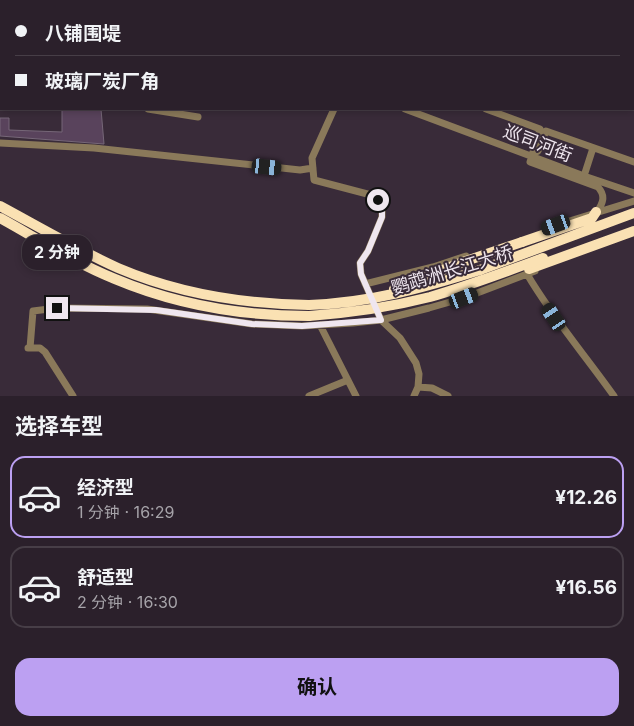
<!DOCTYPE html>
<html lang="zh">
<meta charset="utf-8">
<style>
:root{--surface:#2b202b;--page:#372d37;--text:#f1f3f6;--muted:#a6a3a9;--line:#473e47;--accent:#bca0f2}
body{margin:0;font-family:Inter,"Noto Sans SC",sans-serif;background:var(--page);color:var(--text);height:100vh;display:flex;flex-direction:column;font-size:19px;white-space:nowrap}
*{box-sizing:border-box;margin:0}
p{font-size:16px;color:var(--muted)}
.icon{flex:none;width:28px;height:28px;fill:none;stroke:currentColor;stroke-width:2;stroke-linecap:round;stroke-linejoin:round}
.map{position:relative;height:396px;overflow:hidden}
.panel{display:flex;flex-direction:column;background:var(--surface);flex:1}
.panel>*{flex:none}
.guide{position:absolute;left:0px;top:0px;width:635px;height:110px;box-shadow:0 2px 8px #0003,0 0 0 1px var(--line);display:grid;align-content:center;height:110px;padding:0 15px;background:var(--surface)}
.end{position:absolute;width:22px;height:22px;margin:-11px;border:6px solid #efe6ef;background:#111;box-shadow:0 0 0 2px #111}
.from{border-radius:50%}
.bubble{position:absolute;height:35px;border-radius:15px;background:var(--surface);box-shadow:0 2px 8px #0003,0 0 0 1px var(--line);font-size:16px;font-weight:700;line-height:35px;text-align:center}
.car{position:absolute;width:15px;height:30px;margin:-15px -8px;border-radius:6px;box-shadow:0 0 4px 1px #0007;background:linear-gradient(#222 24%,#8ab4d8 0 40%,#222 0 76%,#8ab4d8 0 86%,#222 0)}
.guide b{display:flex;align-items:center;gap:18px;height:48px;font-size:19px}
.guide b+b{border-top:1px solid var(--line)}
.guide i{width:12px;height:12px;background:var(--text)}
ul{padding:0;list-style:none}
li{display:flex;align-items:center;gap:15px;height:82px;margin:0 10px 8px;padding:0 5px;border:2px solid var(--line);border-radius:15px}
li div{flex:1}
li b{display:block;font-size:19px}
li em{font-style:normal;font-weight:700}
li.active{border-color:var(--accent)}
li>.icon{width:45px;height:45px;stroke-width:1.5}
h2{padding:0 15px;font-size:22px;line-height:60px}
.cta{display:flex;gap:10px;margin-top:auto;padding:10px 15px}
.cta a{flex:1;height:58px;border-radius:15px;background:var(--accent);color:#111;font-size:20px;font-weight:700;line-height:58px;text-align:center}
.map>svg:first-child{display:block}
</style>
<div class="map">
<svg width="634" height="396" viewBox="0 0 634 396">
<rect width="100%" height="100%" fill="#392b39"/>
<!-- building -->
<path fill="#59435c" stroke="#766778" d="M62,109h39l3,35 -104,-8v-18h9v12l53,2z"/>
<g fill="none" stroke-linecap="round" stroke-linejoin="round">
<!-- minor -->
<path stroke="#8a795a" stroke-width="7" d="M557,0l3,1
M368,1v-1
M413,1l1,-1
M0,62l1,-1
M148,109l50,8
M334,109l-22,49 2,22 61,16 7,13v8l-14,34 -8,12 1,11 20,46 19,18 16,25 3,11 -1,13 -4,9
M405,109l179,67 50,17
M486,109l54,20 -10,33 68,25c8,9 5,16 -1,25
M0,143l94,5 206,22 13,-2
M536,152l2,-1 8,-20 88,31
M584,176l9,-28
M547,228l87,-27
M527,274c25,43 58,81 87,122
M365,284l68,-17 33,-11
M320,325l36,71
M28,348h12l5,4 28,44
M30,348l3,-37 24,-3 90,1 105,15 50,2 51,-3 28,-3 48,-12 35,-10 71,-27
M418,387l14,1 16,8
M309,396l39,-16"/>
<!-- highway -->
<path stroke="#fae1b3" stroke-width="10" d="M0,206c39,21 78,44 118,62 61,26 126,36 191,37
M0,218c38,21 75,45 115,61 62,26 128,37 194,37
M522,242l70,-24 4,-6
M529,269l105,-38
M480,270l154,-57"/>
<!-- highway-bridge -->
<path stroke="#fae1b3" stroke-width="10" d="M394,289l69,-27 59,-20
M309,305c60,-2 114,-17 171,-35
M309,316c41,-3 82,-9 121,-19 38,-11 75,-25 113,-39"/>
</g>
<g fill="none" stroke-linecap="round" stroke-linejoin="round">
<!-- route -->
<path stroke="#efe6ef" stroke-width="6" d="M57,308l99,2 96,14 50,2 79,-6 -20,-46 -1,-11 8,-12 14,-34v-8l-4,-9"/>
</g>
<g text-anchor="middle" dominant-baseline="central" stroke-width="4" stroke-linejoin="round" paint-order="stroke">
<!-- street labels -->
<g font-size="18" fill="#efe6ef" stroke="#392b39">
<text transform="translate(538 143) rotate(21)">巡司河街</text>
<text transform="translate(452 270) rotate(-17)">鹦鹉洲长江大桥</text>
</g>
</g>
</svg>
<i class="end from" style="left:378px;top:200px"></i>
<i class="end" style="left:57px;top:308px"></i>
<div class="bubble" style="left:22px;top:235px;width:70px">2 分钟</div>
<i class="car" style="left:267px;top:167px;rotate:96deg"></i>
<i class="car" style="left:556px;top:225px;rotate:250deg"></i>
<i class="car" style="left:464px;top:298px;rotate:69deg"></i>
<i class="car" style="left:554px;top:317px;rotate:326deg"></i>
<div class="guide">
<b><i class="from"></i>八铺围堤</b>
<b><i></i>玻璃厂炭厂角</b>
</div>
</div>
<section class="panel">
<h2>选择车型</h2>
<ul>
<li class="active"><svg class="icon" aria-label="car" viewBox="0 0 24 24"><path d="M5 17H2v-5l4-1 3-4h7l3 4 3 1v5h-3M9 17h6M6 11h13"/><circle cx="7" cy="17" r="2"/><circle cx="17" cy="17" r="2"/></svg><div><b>经济型</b><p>1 分钟 · 16:29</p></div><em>¥12.26</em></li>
<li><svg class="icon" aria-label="car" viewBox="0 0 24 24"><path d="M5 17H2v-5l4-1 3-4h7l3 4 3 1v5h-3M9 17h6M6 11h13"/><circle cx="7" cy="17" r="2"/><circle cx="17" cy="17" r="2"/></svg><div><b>舒适型</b><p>2 分钟 · 16:30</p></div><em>¥16.56</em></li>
</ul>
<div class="cta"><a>确认</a></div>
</section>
